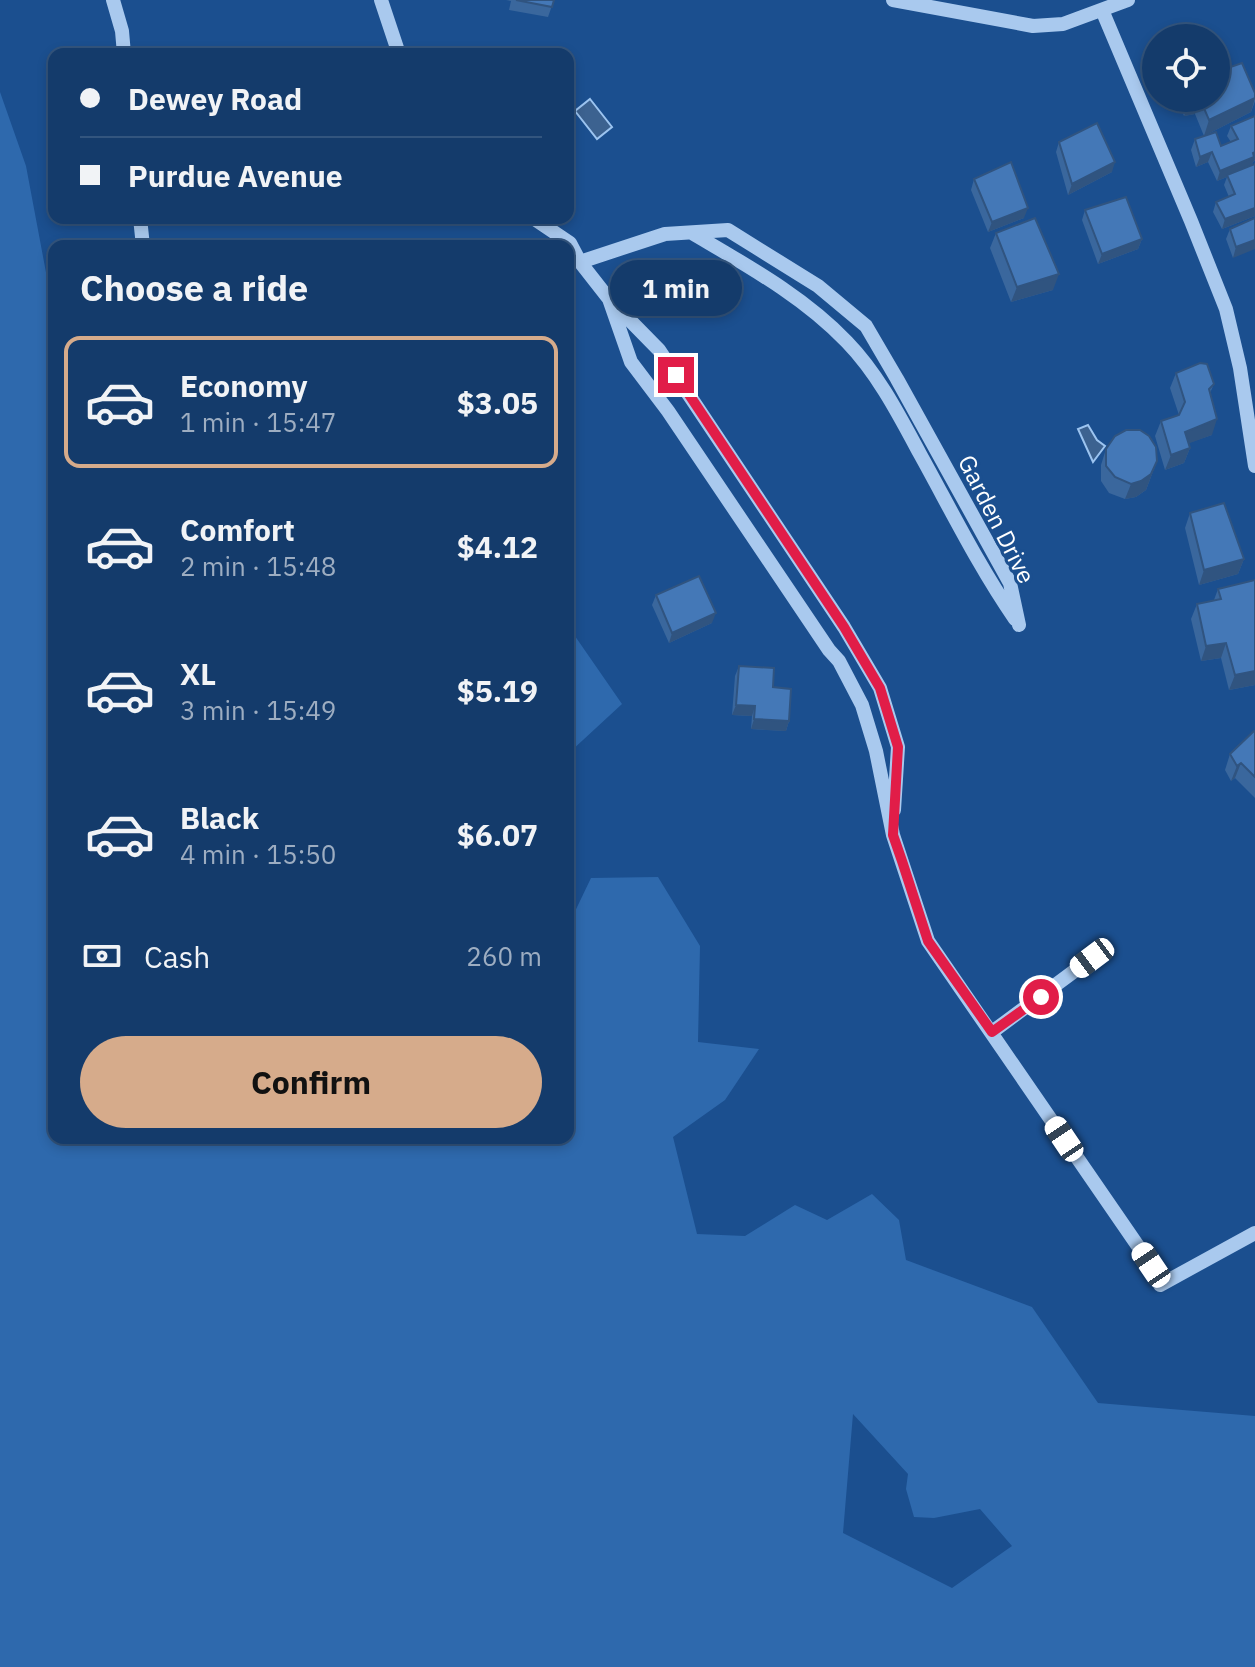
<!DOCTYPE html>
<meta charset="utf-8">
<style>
:root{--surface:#143b6b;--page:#1d4271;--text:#f1f3f6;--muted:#9dadc1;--line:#33557e;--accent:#d6ab8b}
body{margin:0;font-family:"IBM Plex Sans",sans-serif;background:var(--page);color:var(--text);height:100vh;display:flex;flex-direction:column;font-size:30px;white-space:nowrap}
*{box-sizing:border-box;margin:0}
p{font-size:26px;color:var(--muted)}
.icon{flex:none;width:44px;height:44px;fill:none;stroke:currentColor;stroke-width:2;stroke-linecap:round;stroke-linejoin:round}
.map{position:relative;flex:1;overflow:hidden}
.side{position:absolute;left:48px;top:240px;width:526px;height:904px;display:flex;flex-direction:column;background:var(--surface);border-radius:16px;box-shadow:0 4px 12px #0003,0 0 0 2px var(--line)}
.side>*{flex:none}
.guide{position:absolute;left:48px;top:48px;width:526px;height:176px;border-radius:16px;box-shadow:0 4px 12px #0003,0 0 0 2px var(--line);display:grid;align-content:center;height:176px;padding:0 32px;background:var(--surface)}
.tools{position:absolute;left:1142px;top:24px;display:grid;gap:16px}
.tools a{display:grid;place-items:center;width:88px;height:88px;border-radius:50%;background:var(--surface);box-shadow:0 4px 12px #0003,0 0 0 2px var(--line);font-size:40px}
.end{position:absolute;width:36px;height:36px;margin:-18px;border:10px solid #e11d48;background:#fff;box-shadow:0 0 0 4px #fff}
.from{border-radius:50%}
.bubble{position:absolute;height:56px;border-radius:28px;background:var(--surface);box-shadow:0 4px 12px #0003,0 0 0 2px var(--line);font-size:26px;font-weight:700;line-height:56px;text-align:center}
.car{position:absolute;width:24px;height:48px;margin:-24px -12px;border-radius:10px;box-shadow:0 0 6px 2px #0007;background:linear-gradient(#fff 24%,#345 0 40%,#fff 0 76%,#345 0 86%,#fff 0)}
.guide b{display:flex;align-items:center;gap:28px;height:76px;font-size:30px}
.guide b+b{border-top:2px solid var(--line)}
.guide i{width:20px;height:20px;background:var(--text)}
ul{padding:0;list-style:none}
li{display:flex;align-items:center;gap:24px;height:132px;margin:0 16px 12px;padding:0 16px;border:4px solid transparent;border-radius:16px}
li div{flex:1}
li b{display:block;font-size:30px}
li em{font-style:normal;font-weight:700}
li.active{border-color:var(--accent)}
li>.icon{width:72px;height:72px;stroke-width:1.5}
h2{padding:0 32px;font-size:36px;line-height:96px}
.pay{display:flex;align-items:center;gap:20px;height:88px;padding:0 32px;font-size:30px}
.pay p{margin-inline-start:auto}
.button{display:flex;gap:16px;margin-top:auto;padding:16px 32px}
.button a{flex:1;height:92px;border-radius:48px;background:var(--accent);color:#111;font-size:32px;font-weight:700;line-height:92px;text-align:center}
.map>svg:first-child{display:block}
</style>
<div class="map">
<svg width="1255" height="1667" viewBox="0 0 1255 1667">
<rect width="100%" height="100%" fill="#1b4f8f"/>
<!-- green -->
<path fill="#2e69ad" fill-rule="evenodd" d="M0,92l26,74 28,149v823h514v-212l23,-48 67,-1 42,69 -2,96 61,7 -34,51 -52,37 24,97 48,2 50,-31 32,15 45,-26 27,26 7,40 126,47 66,96 157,13v251h-1255zM853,1414l55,60 -2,15 8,28 20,1 46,-9 32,37 -60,42 -109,-55z
M568,626l54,78 -52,48 -2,-1z"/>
<!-- water -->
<path fill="#3c6290" stroke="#9cc4f0" stroke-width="2" d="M590,99l22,28 -15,12 -22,-28z
M1088,425l9,15 8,6 -12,16 -15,-33z"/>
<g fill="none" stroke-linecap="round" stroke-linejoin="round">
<!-- minor -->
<path stroke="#a9c9ee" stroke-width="14" d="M113,0l9,31 2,23
M381,0l18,54
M893,0l140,26 30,-2 65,-24
M1102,10l89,211 35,88 14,59 15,98
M140,218l3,28
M533,218l37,25 10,19 29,37 50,51 185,277 36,61 18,59 -4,63
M692,233c54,32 111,63 155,109 31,32 52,73 73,112 31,56 59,113 95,165
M580,262l85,-28 63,-4 90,56 48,40 31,53 113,204 9,42
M609,299l22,63 37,49 161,239 10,11 23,44 14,46 17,84 35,106 223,324 9,20 95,-52
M992,1032l100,-74"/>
</g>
<!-- wall -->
<path fill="#3a679d" d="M506,0h48l-6,17 -39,-7 2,-9z
M1255,93v8l-4,11 -47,24 -9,-22 -11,2 -7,-17 39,-1z
M1255,116v44l-2,2 -2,4 4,-2v52l-33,13 -9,-17 3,-10 13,-5 -5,-12 3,-8 -10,4 -9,-19 -12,5 -5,-17 4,-11 26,7 10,-4 -4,-6 4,-10z
M1059,142l53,30 -44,23 -12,-43z
M974,179l50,39 -36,14 -17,-42z
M1085,210l57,29 -4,10 -40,15 -16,-44z
M1255,218l-22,40 -7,-19 4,-10z
M996,233l57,57 -42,12 -21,-54z
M1176,373l38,11 -4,9 2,42 -24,8 2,5 -6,15 -19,7 -10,-34 6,-15 18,-6 -9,-27z
M1106,449l51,12 -11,29 -10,7 -11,2 -16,-6 -8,-12v-16z
M1190,513l54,46 -6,15 -39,11 -14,-57z
M1218,589l37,96 -26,5 -8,-32 -20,3 -10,-42 6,-15 17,-4z
M656,595l56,28 -43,20 -17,-38z
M739,666l34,21 16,34 -3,10 -35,-2 1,-13 -20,-1 3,-39z
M1255,732v66l-20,-20 -4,3 -6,-11 5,-16z"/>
<!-- shaded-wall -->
<path fill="#305480" d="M1255,98l-4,14 -47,24 5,-16z
M1200,99l-5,15 -11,2 6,-15z
M1212,152l-4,10 -12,5 4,-10z
M1255,152v8l-2,2 -2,5 -24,8v2l-10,4 3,-10z
M1115,162l-3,10 -44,23 4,-11z
M1028,208l-4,10 -36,14 4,-10z
M1255,208v8l-33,13 3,-10z
M1142,239l-4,10 -40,15 4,-10z
M1255,240v9l-22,9 3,-11z
M1059,274l-6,16 -42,12 6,-15z
M1217,419l-5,16 -33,12 6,-15z
M1190,448l-6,15 -19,7 6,-15z
M1157,461l-11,29 -10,7 -11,2 6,-15z
M1244,559l-6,15 -39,11 5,-15z
M716,613l-4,10 -43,20 3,-10z
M1226,643l-5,15 -20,3 5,-15z
M1255,671v14l-26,5 6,-15z
M736,705l19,1 -3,10 -20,-1z
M754,719l35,2 -3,10 -35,-2z
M1241,763l-6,15 -4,3 6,-15z"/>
<!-- building -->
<path fill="#4478b7" stroke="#305480" stroke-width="2" d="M516,0h38l-2,7z
M1242,63l13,30v5l-46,22 -9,-21 -10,2 -2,-3h28v-26z
M1255,116v36l-2,1 1,4 -34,14 -8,-19 -12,5 -5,-18 21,-7 5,14 17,-7 -7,-13z
M1097,123l18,39 -43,22 -13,-42z
M1011,162l17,46 -36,14 -18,-43z
M1255,164v44l-30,11 -9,-17 19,-8 -8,-19z
M1126,197l16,42 -40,15 -17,-44z
M1035,218l24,56 -42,13 -21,-54z
M1255,218v22l-19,7 -6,-18z
M1200,363l7,1 7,20 -5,5 8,30 -32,13 5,16 -19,7 -10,-34 18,-6 6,-13 -9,-29z
M1126,430h14l9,6 7,11 1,14 -6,13 -10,7 -10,3 -16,-7 -9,-11v-17l9,-13z
M1224,503l20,56 -40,11 -14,-57z
M699,576l17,37 -44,20 -16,-38z
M1255,580v91l-20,4 -9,-32 -20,3 -9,-42 24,-5 -3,-10z
M739,666l35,2 -1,19 18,2 -2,32 -35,-2 1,-13 -19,-1z
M1254,731l1,1v45l-14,-14 -4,3 -7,-12z"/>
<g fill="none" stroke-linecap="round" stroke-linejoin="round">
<!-- route -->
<path stroke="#e11d48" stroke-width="10" d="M676,375l168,252 36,61 18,59 -5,88 9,26 26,80 64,91 49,-35"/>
</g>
<g text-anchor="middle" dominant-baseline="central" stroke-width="6" stroke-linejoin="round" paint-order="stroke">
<!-- street labels -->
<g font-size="24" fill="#fff" stroke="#1b4f8f">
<text transform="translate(997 519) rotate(63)">Garden Drive</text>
</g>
</g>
</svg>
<div class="tools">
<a><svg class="icon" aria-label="locate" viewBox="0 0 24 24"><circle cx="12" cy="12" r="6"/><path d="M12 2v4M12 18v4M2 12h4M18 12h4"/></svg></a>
</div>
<i class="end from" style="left:1041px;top:997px"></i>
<i class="end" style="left:676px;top:375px"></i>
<div class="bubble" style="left:610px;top:260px;width:132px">1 min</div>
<i class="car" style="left:1092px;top:958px;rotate:233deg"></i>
<i class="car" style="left:1064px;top:1139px;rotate:326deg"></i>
<i class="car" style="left:1151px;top:1265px;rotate:326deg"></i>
<div class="guide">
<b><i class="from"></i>Dewey Road</b>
<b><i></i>Purdue Avenue</b>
</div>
<section class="side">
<h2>Choose a ride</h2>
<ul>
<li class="active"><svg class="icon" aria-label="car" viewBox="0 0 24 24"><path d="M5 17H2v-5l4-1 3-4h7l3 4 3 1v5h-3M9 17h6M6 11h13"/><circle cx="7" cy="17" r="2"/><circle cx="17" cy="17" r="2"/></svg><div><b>Economy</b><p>1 min · 15:47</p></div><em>$3.05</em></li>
<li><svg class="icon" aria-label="car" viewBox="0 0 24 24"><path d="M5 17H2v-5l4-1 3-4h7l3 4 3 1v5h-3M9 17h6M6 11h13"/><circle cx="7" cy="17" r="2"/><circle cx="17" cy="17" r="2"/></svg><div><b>Comfort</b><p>2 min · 15:48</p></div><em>$4.12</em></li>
<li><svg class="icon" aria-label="car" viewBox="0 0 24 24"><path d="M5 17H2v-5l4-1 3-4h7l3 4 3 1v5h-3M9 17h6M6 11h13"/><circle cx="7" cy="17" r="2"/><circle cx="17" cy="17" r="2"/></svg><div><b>XL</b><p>3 min · 15:49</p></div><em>$5.19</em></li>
<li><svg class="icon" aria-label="car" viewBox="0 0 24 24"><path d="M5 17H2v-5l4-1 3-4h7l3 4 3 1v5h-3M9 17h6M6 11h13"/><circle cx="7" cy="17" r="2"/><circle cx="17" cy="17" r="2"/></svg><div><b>Black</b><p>4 min · 15:50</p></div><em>$6.07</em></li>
</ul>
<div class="pay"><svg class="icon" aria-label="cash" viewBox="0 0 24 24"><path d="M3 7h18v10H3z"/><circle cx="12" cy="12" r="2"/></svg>Cash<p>260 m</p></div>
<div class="button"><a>Confirm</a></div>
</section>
</div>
